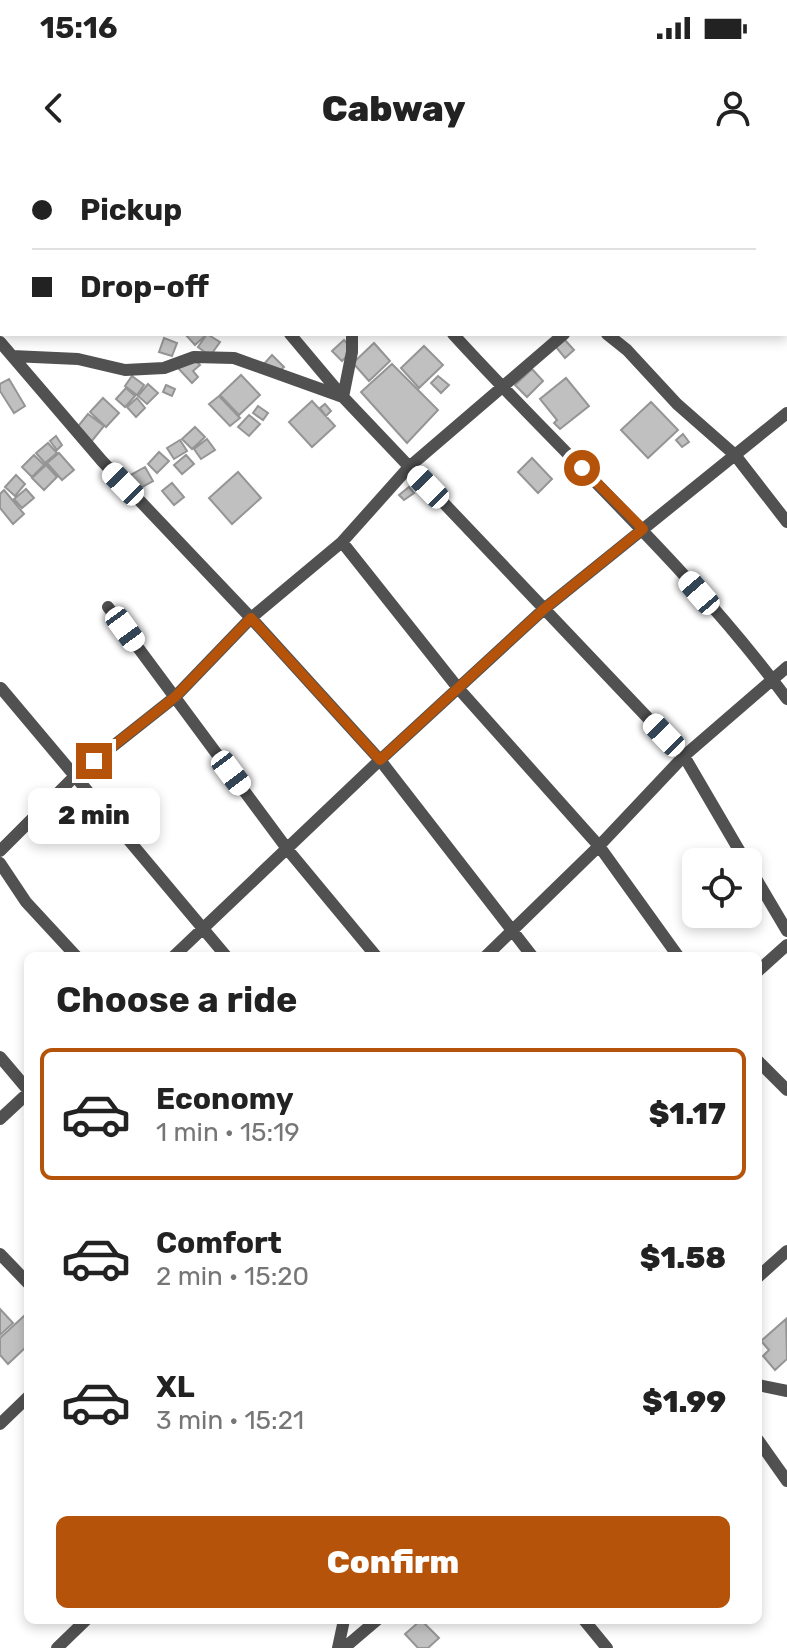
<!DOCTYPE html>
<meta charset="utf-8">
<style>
:root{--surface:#fff;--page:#f6f6f6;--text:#222;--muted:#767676;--line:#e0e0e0;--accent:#b45309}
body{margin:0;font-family:Rubik,sans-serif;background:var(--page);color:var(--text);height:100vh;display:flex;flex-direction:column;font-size:30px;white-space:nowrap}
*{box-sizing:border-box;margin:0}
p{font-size:26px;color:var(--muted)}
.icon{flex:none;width:44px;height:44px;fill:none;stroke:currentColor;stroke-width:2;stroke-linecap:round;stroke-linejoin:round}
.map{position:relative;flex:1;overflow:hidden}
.drawer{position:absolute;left:24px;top:792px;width:738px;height:672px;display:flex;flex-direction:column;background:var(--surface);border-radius:12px;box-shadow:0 4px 12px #0003}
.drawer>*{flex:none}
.banner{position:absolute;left:0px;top:0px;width:788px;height:176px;box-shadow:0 4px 12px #0003;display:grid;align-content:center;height:176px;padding:0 32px;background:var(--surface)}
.controls{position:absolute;left:682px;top:688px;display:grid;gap:16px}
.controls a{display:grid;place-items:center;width:80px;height:80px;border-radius:12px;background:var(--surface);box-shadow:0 4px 12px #0003;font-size:40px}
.end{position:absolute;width:36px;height:36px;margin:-18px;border:10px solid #b45309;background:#fff;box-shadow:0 0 0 4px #fff}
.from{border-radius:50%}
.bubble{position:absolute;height:56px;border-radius:12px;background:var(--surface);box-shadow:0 4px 12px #0003;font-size:26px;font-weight:800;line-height:56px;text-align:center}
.car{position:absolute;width:24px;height:48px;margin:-24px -12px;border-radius:10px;box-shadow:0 0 6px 2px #0007;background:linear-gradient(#fff 24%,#345 0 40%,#fff 0 76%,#345 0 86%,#fff 0)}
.banner b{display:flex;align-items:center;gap:28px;height:76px;font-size:30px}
.banner b+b{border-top:2px solid var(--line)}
.banner i{width:20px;height:20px;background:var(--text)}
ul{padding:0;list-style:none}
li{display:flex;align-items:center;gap:24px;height:132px;margin:0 16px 12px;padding:0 16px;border:4px solid transparent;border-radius:12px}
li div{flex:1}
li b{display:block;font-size:30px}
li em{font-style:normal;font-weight:800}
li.current{border-color:var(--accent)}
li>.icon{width:72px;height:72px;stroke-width:1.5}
h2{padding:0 32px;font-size:36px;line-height:96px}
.action{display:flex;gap:16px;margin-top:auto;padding:16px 32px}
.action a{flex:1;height:92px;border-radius:12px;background:var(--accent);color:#fff;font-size:32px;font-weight:800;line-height:92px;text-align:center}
.status{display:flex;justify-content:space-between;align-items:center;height:56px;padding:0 40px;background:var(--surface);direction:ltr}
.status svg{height:22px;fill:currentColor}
header{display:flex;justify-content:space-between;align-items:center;height:104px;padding:0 32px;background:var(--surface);font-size:36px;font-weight:800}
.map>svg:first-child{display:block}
</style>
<div class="status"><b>15:16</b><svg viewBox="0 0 49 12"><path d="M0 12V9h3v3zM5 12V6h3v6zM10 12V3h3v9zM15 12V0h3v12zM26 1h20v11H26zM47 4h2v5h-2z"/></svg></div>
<header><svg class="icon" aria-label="back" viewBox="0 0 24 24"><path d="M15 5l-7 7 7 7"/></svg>Cabway<svg class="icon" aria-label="person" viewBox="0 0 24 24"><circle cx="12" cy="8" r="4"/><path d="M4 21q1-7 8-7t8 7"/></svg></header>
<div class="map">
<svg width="787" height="1488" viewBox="0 0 787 1488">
<rect width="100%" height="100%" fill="#fff"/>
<!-- building -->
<path fill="#c0c0c0" stroke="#959595" stroke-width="2" d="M638,0h31l1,2h-31z
M185,174h22l-12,11z
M207,174l13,8 -10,14 -12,-9z
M164,178l13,5 -5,13 -13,-4z
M564,179l10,11 -9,8 -9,-11z
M344,180l9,10 -11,11 -10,-10z
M374,183l16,18 -21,20 -16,-18z
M424,186l19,19 -24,23 -18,-20z
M272,195l12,12 -10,9 -11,-11z
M191,196l9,9 -7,6 5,6 -6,6 -14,-15z
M392,204l46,46 -31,33 -46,-51z
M532,209l11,12 -16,16 -12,-12z
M241,215l19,20 -21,20 -19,-20z
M132,216l12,9 -7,10 -12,-9z
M438,216l11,9 -8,8 -10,-10z
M566,218l23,28 -29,23 -6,-6 3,-3 -17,-21z
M9,219l16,27 -11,7 -14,-22v-7z
M148,224l10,9 -11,11 -9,-8z
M166,225l9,4 -3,7 -9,-4z
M126,228l9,8 -10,11 -9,-8z
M219,236l21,22 -10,8 -21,-22z
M103,238l16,15 -13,14 -16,-15z
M137,238l8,10 -9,9 -9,-10z
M312,241l23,25 -23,21 -23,-25z
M651,242l27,28 -30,28 -27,-28z
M325,244l6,7 -5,5 -6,-8z
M258,246l10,7 -5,7 -10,-7z
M88,254l16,12 -13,16 -16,-12z
M249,255l11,9 -11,12 -11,-9z
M195,267l10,10 -13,12 -10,-10z
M683,274l6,8 -7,5 -6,-7z
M56,276l6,9 -5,5 -7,-9z
M207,279l8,11 -14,9 -7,-10z
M180,280l7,11 -13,8 -7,-11z
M48,283l9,10 -12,10 -9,-10z
M159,292l10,9 -12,12 -9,-9z
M59,293l15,17 -12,10 -15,-17z
M34,295l10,10 -12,12 -10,-10z
M186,295l8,9 -12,10 -8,-9z
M532,298l20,21 -14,14 -20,-21z
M46,305l11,12 -13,13 -12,-12z
M145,307l8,14 -16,9 -8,-14z
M238,312l23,26 -29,26 -23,-26z
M16,315l9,9 -10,12 -10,-9z
M172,323l12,14 -10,8 -12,-14z
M409,327l5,6 -10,7 -5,-5z
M26,329l8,9 -12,10 -8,-9z
M4,330l20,24 -11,10 -13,-16v-14z
M0,1149l13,14 -13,12z
M24,1156l4,5v24l-20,19 -8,-9v-17z
M786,1159l1,40 -12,11 -12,-14 6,-6 -8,-9z
M421,1460l18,18 -11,10h-10l-13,-14z"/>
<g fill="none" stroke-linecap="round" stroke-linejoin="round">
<!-- minor -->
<path stroke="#515151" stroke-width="12" d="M135,0l2,2
M283,0l1,2
M741,0l1,2
M119,2v-2
M0,26l2,2
M786,80h1
M290,174l53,63 341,359 62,106
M453,174c111,122 236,232 334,365
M607,174l20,16 50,54 58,51 52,67
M0,182l102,119 149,157 129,142 152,196
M12,196l66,3 47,11 39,-2 30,-11 40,1 109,39 9,-45v-18
M342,382l116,146 141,158 79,110
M108,447l180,243 88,106
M1,528l225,268
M0,691l74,-74 101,-80 76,-79 91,-76 67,-75 155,-133
M0,703l26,39 50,54
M748,705l39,66
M174,796l206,-196 164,-151 243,-196
M486,796l113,-110 85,-90 103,-89
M758,811l29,-26
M0,897l28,33
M758,901l29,29
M0,959l28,-26
M0,1094l28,29
M758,1117l29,-26
M758,1225l29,6
M0,1264l28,-27
M758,1280l29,41
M584,1460l23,28
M57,1488l29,-28
M338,1488l6,-28
M344,1488l33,-28"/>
</g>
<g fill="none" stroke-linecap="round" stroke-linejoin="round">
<!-- route -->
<path stroke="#b45309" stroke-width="10" d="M94,601l81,-64 76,-79 129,142 164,-151 99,-80 -61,-61"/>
</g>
</svg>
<div class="controls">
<a><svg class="icon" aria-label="locate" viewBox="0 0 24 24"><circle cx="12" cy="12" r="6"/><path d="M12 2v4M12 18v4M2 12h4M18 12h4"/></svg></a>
</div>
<i class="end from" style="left:582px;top:308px"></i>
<i class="end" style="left:94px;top:601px"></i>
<div class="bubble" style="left:28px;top:628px;width:132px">2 min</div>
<i class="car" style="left:123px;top:324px;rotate:316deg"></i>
<i class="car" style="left:428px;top:327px;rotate:316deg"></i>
<i class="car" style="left:699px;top:433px;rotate:319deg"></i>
<i class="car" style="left:125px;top:469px;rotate:144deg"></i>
<i class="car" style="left:664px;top:575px;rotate:316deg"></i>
<i class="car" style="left:231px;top:613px;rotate:143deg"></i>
<div class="banner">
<b><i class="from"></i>Pickup</b>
<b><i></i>Drop-off</b>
</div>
<section class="drawer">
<h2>Choose a ride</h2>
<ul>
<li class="current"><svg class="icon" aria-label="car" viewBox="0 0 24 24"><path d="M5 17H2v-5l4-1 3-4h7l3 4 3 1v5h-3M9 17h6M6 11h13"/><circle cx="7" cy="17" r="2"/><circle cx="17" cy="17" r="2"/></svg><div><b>Economy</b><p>1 min · 15:19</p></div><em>$1.17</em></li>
<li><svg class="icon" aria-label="car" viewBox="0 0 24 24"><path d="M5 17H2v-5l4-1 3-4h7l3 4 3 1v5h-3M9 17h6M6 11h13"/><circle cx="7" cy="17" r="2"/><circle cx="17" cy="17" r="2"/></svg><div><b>Comfort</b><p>2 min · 15:20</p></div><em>$1.58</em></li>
<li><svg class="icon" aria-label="car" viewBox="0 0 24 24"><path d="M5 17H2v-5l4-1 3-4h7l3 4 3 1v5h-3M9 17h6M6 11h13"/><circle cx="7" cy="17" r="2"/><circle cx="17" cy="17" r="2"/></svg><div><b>XL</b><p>3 min · 15:21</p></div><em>$1.99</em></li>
</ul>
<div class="action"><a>Confirm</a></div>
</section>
</div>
